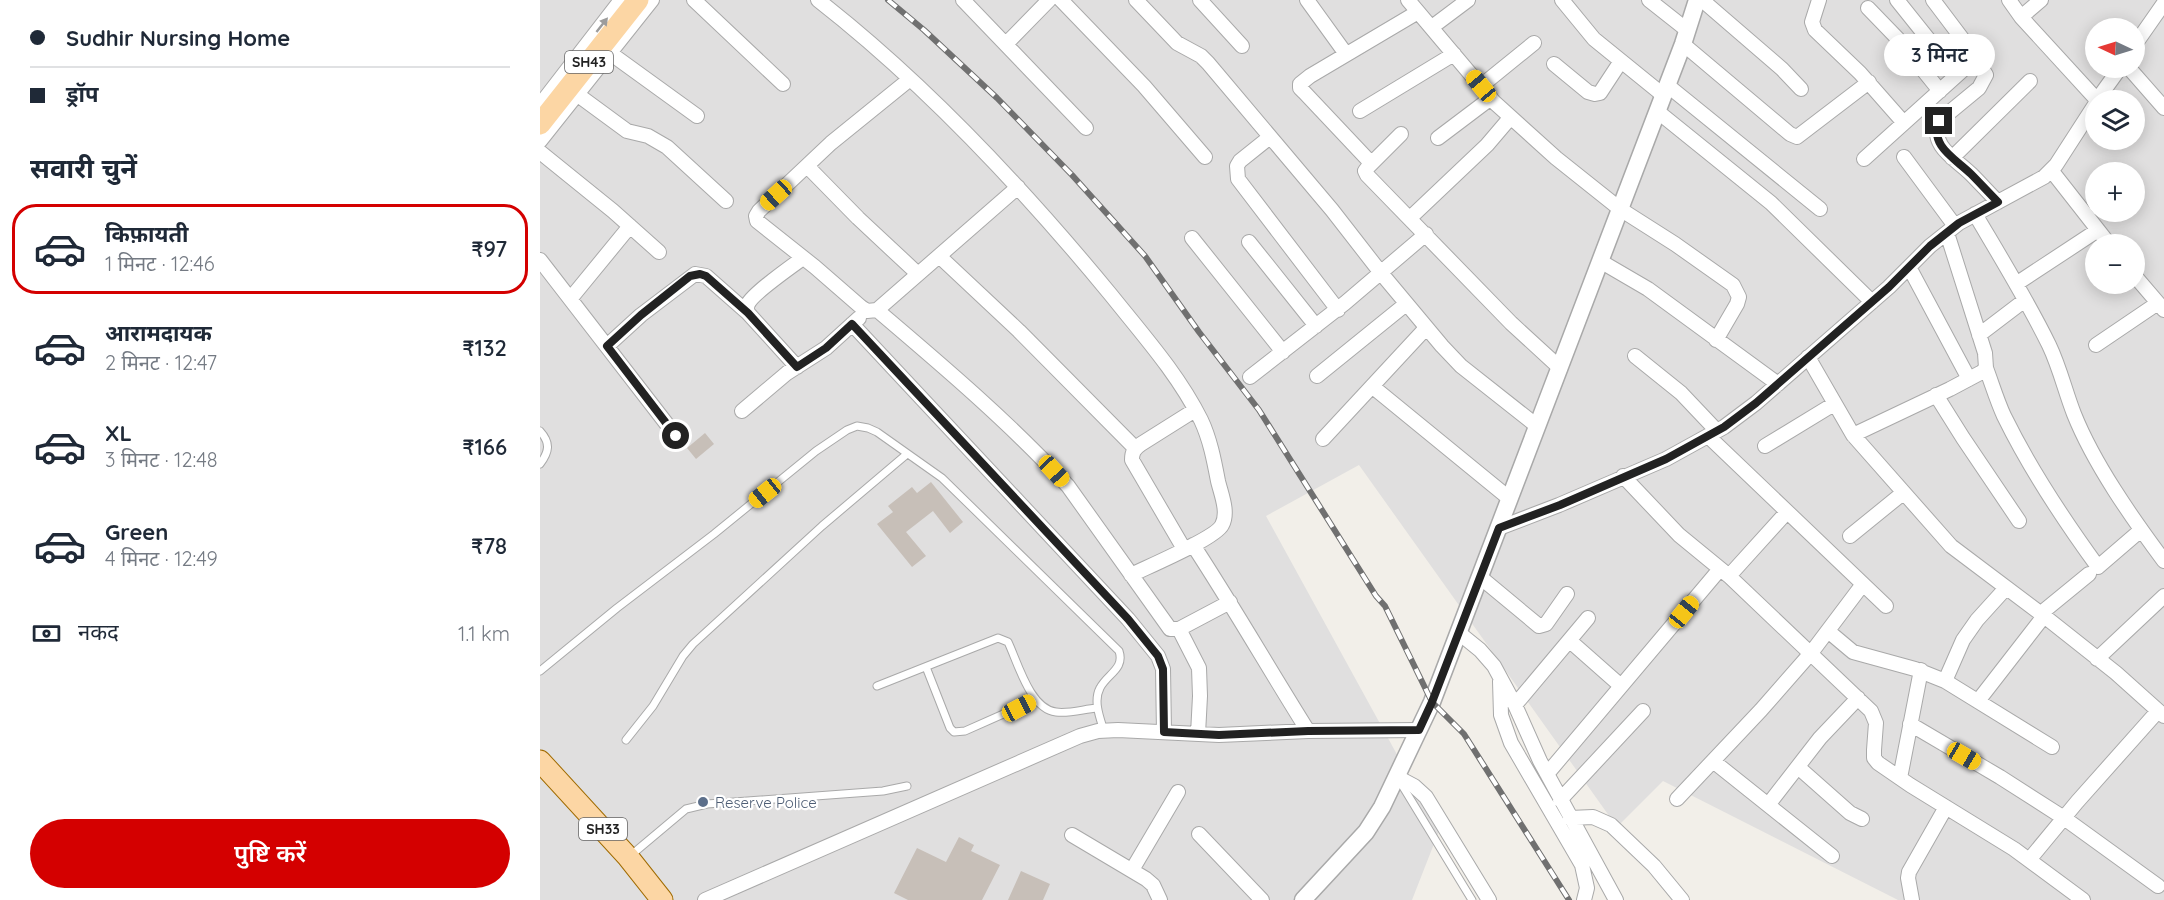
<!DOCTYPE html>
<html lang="hi">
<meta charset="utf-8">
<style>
:root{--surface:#fff;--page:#f2f2f3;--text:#1f2937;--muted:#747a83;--line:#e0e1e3;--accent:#d40000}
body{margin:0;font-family:Quicksand,"Noto Sans Devanagari",sans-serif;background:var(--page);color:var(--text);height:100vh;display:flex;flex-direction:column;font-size:22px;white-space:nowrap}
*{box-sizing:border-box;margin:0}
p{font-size:20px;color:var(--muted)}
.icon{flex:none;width:33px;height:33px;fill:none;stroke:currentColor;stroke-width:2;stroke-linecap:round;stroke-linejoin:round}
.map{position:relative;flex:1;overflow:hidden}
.sheet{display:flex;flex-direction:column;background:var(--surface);width:540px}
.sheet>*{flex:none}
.guide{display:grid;align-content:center;height:132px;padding:0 30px;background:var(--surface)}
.needle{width:39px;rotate:274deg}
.buttons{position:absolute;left:1545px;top:18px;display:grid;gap:12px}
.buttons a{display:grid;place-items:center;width:60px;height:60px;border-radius:50%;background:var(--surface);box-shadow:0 3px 15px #0003;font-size:30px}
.end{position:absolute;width:27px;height:27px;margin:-14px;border:8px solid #222;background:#fff;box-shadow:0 0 0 3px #fff}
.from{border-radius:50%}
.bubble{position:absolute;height:42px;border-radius:21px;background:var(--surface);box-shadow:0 3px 15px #0003;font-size:20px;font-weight:600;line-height:42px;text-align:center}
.car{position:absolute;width:18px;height:36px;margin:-18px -9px;border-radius:8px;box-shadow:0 0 4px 2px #0007;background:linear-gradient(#f5c518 24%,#345 0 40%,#f5c518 0 76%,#345 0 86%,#f5c518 0)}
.guide b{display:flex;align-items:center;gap:21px;height:57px;font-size:22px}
.guide b+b{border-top:2px solid var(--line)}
.guide i{width:15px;height:15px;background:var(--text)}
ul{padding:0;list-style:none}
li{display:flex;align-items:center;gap:18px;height:90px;margin:0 12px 9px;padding:0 18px;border:3px solid transparent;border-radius:24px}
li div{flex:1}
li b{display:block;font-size:22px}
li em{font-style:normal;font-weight:600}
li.active{border-color:var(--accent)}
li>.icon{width:54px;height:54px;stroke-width:1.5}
h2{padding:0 30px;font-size:27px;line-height:72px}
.pay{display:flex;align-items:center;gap:15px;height:66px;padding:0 30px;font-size:22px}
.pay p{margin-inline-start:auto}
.action{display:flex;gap:12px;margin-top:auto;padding:12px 30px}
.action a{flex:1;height:69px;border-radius:36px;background:var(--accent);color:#fff;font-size:24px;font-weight:600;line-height:69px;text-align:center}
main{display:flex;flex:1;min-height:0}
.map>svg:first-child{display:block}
</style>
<main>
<section class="sheet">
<div class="guide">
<b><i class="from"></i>Sudhir Nursing Home</b>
<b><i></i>ड्रॉप</b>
</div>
<h2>सवारी चुनें</h2>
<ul>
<li class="active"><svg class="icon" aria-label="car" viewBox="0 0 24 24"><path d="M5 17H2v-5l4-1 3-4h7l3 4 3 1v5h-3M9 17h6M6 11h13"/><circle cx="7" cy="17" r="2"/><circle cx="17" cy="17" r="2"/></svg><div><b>किफ़ायती</b><p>1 मिनट · 12:46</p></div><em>₹97</em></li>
<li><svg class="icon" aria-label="car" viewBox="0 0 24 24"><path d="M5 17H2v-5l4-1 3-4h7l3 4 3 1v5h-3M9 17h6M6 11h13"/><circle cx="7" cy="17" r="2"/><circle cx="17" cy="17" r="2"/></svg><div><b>आरामदायक</b><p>2 मिनट · 12:47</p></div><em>₹132</em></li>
<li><svg class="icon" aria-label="car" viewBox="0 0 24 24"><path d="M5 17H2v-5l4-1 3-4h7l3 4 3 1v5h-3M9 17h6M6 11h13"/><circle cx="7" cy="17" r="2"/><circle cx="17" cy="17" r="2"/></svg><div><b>XL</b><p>3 मिनट · 12:48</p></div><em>₹166</em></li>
<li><svg class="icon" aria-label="car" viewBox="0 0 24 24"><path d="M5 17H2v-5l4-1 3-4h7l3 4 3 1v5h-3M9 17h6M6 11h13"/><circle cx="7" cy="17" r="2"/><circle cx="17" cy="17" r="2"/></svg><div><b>Green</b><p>4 मिनट · 12:49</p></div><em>₹78</em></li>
</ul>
<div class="pay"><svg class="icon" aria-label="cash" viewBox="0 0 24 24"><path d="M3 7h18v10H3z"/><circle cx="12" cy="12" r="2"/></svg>नकद<p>1.1 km</p></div>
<div class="action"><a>पुष्टि करें</a></div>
</section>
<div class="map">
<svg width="1624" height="900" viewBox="0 0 1624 900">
<rect width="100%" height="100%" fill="#f2efe9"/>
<!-- residential -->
<path fill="#e0dfdf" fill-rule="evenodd" d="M0,0h1624v900h-266l-235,-119 -46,46 -258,-362 -93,51 173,315 -27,69h-872zM1556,28h38v40h-38zM1556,100h38v40h-38zM1556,172h38v40h-38zM1556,244h38v40h-38z"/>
<!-- building -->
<path fill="#c7bfb8" d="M165,433l9,11 -18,15 -9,-11z
M391,482l32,40 -13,11 -17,-22 -27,21 20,24 -14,11 -35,-43 16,-12 -5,-6 24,-19 5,6z
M419,837l15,8 -3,6 29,14 -18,35h-74l-14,-7 23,-45 29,14z
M481,871l29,13 -7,16h-35z"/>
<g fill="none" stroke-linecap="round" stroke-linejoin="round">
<!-- service casing -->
<g stroke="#a9a9a9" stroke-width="9">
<path id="service" d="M0,431c11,12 9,21 0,33
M386,667l24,61 4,4 11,-1 70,-31
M0,671l77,-63 97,-74 102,-83 31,-21 10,-4 11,2 9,4 65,46 177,173c6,18 -12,23 -19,37 -7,13 0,30 4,43
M337,686l121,-48 10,4c10,21 22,67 48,70 13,2 28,-3 41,-4
M86,740l27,-34 30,-50 10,-12 129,-118 85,-72
M860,782l72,118
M90,856l56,-47 21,-5 176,-13 24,-5"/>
</g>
<!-- minor casing -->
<g stroke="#a9a9a9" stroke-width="16">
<path id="minor" d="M154,0l89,84
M278,0c109,85 205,188 293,295 32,40 67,79 90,125 9,19 13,40 17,61 3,13 11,31 4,44 -6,13 -75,42 -91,50
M423,0l123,128
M521,0l83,86 61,71
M596,0l41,43 24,13 7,7 124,147 49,63 61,73 19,20 76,60
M660,0l42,46
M767,0l39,54
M868,0l86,102 62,56 64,51 55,35 58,41 6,12 -2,7 -21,36
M1022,0l32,39 69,56
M1109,0l38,30
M1162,0l80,69 19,20
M1279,0l-7,22 3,8 45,43 44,50
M1357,0l60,75
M1393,0l37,49 16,26 -7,13 -40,33c-10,25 17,38 32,53 9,9 18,19 27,28
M1469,0l12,17 76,83
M1328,8l30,31 42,52
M1481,17l20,-17
M892,27l36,-27
M466,44l43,-44
M1143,44l107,90 7,3 72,-55
M1594,46l30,-43
M70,53l87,63
M1014,64l34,28 7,2 5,-1 21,-32
M1589,68l35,40
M370,79l-79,64 -72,68 -3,5 1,5 58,46 46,40 6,4 10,-1 141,-123
M1127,85l153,124
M941,86l53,-43
M38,95l49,36 21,5 19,11 59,54
M1557,100l23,-32
M0,105l81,-105
M820,111l94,-57
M1117,111l114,92 101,99
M861,134l-33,33 -3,4 2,4 144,148 49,45
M730,137l-30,24 -3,5 1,13 100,131
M898,138l53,-40
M0,141l112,-141
M0,152l73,59 46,41
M1364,157l51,69
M1412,158l78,-77
M1324,159l112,-101
M831,163l-67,-71 -4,-4v-4l10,-8 108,-64
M267,166l51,52 60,56
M1511,170l58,74
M1435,214c26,44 52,86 74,131 11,23 16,46 25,69 20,50 58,104 90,147
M870,218l77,-73 23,-27
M652,238l91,114
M709,242l67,84
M399,256l80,75 116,117
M0,260l136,176
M1060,261l48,28 130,95
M1369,267l60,112
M1594,275l30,35
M1476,284l82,-54
M31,298l59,-72
M337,310c66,56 133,113 191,176l102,143h9l51,-27
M312,324l276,295 30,37 5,13 1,63
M1439,335l46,-35
M1556,345l62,-42
M67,346l34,-31 54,-41 11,2 42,37
M1095,356l46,37 36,38
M1268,357l45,78 98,111 93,70 -66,85
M257,367l-49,-54c-1,-4 -2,-5 0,-9 4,-10 44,-38 55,-46
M1446,368c6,16 11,33 18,48 26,53 59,103 94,151l43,-37
M777,376l89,-72
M710,377l95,-74 81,-69
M833,387l137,112
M1396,395l27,43 56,83
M202,411l45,-38 39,-25 33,-30
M1313,435l97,-46 32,-17 4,-4 -1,-15 -38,-120
M1168,436l178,170
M783,439l103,-111
M1225,446l69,-42
M1083,476l56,59 50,41 142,135 5,12 -2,27v8l4,5 32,22 104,64 69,51
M959,528l60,-23 107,-46 58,-32 32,-24 133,-116 41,-41 29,-23 85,-46 12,-12 40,-62
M1310,536l53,-43
M653,545c40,61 76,124 115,186
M644,549l-52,-89c0,-8 2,-11 9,-16l54,-34
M1549,574l-44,36 -1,6 72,57 48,43
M1189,576l57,-63
M940,577l59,49 7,-2 21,-30
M639,629l20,39 1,28 -2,38
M1288,631l25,21 62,17 30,12 107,66
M919,633l21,17 14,16 21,39 25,56 76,139
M1030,641l51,45
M1557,659l67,-63
M960,681l1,34 10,28 71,122 5,23 -3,12
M1405,681l18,-41 14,-20 29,-32
M975,705l73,-87
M1370,724l90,53 64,41 94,68
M1173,761l119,95
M1258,767l52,46 12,6
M1007,774l173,-205
M857,777l17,9 12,11 63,103
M1360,778l21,-108
M1137,799l84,-89 50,-57 52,-69
M1020,800l83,-89
M1228,805l52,-67 38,-40
M1030,818l23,-1 18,8 43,41 28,34
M659,834l63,66
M532,835l74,44 7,6 7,15
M1489,860l48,-58 81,-91
M592,870l46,-78
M165,900l375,-164 18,-5 20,-1 101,5 89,-4 111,-1
M1372,900l-4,-22 1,-6 37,-65"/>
</g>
<!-- tertiary casing -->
<g stroke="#a9a9a9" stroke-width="19">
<path id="tertiary" d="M763,900l63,-68 16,-25 50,-105 251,-658 14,-44"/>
</g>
<!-- primary casing -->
<g stroke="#a06b00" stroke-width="23">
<path id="primary" d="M0,124l98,-124
M0,761l88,96 34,43"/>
</g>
<!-- service -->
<use href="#service" stroke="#fff" stroke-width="7"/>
<!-- minor -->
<use href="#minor" stroke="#fff" stroke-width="14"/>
<!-- tertiary -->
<use href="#tertiary" stroke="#fff" stroke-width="16"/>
<!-- primary -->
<use href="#primary" stroke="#fcd6a4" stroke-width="21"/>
<!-- rail casing -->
<g stroke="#707070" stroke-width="6">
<path id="rail" d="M348,0l36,30 73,68 75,77 73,81 54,76 60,78 117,186 9,10 47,96 32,32 105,166"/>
</g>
<!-- rail -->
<use href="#rail" stroke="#fff" stroke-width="4" stroke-dasharray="11" stroke-linecap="butt"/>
</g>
<!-- one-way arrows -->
<defs><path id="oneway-solid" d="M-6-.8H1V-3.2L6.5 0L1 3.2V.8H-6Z" transform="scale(1.5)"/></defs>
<use fill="#9c9c9c" href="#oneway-solid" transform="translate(62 25) rotate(-52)"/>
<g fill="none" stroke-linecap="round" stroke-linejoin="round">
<!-- route -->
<path stroke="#222" stroke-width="8" d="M136,436l-69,-90 34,-31 49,-39 10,-2 6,2 42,37 49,54 29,-19 26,-24 276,295 30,37 5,13 1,63 55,3 89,-4 111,-1 13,-28 67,-174 61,-23 106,-46 58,-32 32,-24 133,-116 41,-41 29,-23 39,-21c-9,-9 -18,-19 -27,-28 -15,-15 -42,-28 -32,-53"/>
</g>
<!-- markers -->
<circle fill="#5c6f8a" stroke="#fff" stroke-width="2" cx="163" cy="802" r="6"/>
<g text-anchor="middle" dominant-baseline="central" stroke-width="4.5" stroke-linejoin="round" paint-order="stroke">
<!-- shield labels -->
<g fill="#fff" stroke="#646464" stroke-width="1.5">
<rect x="25" y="51" width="48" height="22" rx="4.5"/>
<rect x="39" y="818" width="48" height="22" rx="4.5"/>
</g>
<g font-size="14" font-weight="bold" fill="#222">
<text x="49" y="62">SH43</text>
<text x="63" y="829">SH33</text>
</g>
<!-- service labels -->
<g font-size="15" fill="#4e5e75" stroke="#fff" text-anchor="start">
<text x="175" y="802">Reserve Police</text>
</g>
</g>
</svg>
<div class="buttons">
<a><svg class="needle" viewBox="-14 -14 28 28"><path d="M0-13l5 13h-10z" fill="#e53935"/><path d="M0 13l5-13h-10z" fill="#747a83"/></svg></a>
<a><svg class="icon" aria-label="layers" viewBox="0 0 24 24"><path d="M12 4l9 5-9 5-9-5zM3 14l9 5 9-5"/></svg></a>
<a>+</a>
<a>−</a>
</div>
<i class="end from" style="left:136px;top:436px"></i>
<i class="end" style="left:1399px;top:121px"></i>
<div class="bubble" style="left:1344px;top:34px;width:111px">3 मिनट</div>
<i class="car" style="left:941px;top:86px;rotate:320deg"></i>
<i class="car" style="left:236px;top:195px;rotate:228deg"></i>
<i class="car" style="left:514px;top:471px;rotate:137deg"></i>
<i class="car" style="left:225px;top:493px;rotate:231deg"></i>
<i class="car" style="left:1144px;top:612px;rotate:39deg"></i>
<i class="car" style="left:479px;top:708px;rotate:62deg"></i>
<i class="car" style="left:1424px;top:756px;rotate:120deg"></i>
</div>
</main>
